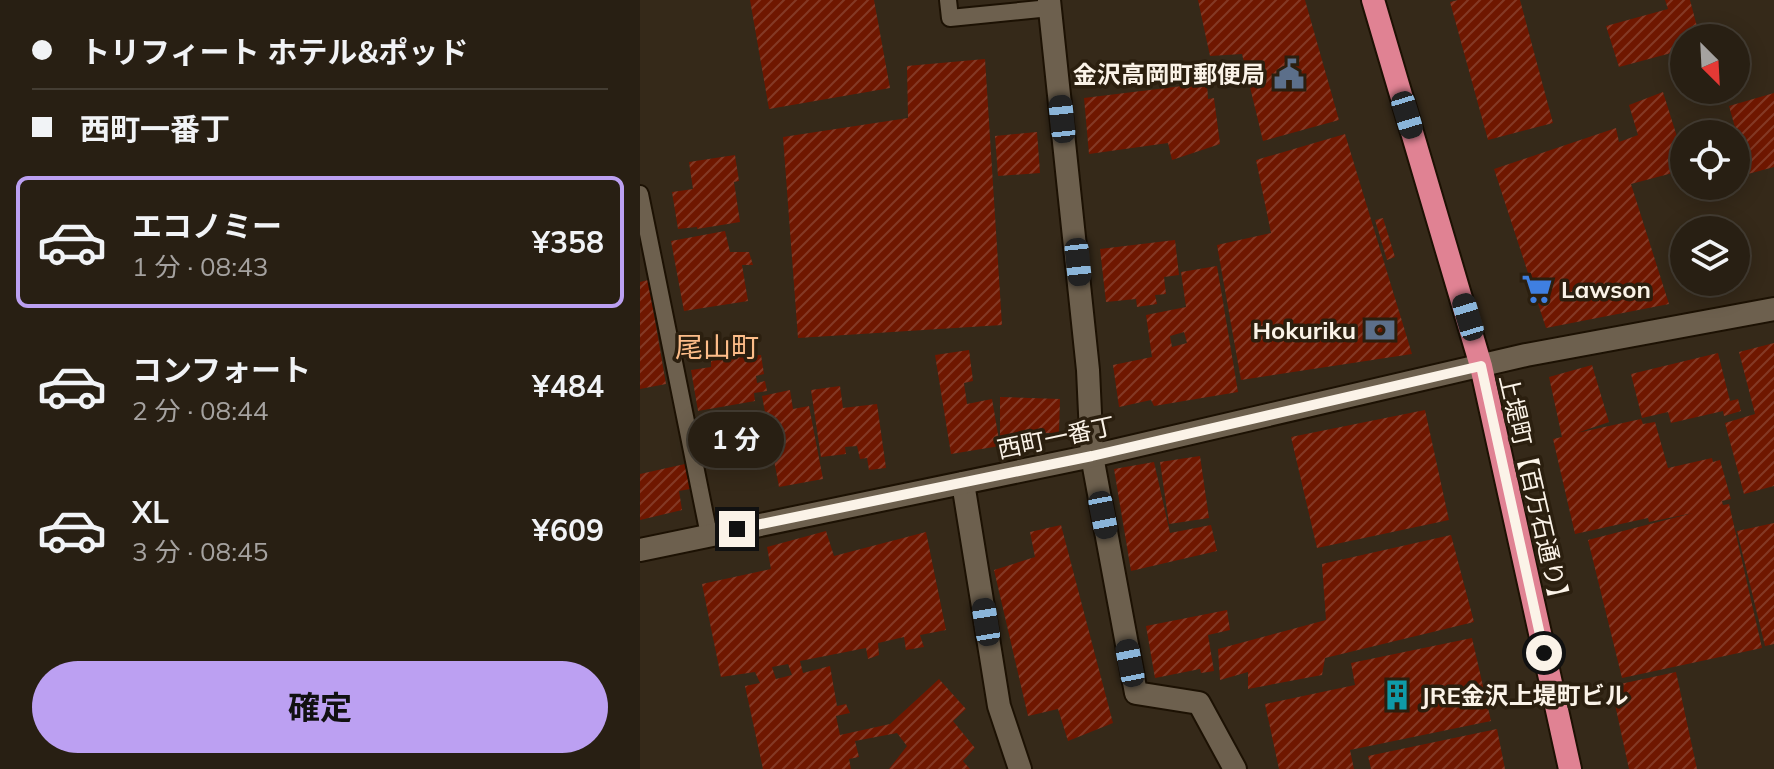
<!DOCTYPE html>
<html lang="ja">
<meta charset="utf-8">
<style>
:root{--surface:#281f13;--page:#342c21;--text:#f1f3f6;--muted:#a5a2a0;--line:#443d33;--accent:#bca0f2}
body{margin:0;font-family:Mulish,"Noto Sans JP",sans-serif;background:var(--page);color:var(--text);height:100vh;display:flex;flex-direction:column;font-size:30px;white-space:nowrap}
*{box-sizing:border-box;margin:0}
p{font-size:26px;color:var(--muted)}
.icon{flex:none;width:44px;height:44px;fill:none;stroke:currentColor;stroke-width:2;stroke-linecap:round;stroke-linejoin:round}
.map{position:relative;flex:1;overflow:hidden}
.panel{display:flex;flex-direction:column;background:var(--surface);width:640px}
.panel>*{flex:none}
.banner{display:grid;align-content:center;height:176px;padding:0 32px;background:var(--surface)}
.needle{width:52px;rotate:156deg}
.buttons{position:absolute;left:1030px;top:24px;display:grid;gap:16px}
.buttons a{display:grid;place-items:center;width:80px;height:80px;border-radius:50%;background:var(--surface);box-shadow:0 4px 20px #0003,0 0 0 2px var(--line);font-size:40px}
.end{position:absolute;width:36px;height:36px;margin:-18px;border:10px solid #fbf3e8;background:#111;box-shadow:0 0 0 4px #111}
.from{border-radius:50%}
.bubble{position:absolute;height:56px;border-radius:28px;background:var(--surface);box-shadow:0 4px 20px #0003,0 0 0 2px var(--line);font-size:26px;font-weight:700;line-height:56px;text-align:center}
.car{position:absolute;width:24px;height:48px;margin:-24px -12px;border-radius:10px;box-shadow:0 0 6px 2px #0007;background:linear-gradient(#222 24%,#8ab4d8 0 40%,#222 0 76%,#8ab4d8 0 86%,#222 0)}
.banner b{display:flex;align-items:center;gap:28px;height:76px;font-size:30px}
.banner b+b{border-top:2px solid var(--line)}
.banner i{width:20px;height:20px;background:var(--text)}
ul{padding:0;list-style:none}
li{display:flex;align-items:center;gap:24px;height:132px;margin:0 16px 12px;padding:0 16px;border:4px solid transparent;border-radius:12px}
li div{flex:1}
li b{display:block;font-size:30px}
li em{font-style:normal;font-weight:700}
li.active{border-color:var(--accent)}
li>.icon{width:72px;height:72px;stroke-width:1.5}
.primary-button{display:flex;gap:16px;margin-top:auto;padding:16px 32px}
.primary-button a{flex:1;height:92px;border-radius:48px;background:var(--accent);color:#111;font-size:32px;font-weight:700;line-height:92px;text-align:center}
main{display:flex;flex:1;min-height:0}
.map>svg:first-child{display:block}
</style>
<main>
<section class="panel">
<div class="banner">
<b><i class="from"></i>トリフィート ホテル&amp;ポッド</b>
<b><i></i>西町一番丁</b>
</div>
<ul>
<li class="active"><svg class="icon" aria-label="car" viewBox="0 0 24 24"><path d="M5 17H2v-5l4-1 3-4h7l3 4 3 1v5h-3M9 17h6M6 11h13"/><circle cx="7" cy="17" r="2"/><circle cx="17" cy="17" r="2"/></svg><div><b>エコノミー</b><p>1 分 · 08:43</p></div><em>¥358</em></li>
<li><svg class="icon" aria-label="car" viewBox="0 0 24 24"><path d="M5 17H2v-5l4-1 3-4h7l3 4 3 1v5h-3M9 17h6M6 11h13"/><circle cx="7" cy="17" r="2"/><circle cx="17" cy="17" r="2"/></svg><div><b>コンフォート</b><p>2 分 · 08:44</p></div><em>¥484</em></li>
<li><svg class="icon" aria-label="car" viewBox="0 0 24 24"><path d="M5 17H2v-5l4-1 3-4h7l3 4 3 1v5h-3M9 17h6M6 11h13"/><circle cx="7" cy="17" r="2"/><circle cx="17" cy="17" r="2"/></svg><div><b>XL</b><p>3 分 · 08:45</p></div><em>¥609</em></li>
</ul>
<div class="primary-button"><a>確定</a></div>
</section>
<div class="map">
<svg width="1134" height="769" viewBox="0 0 1134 769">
<defs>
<pattern id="building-hatch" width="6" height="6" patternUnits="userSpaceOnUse" patternTransform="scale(2)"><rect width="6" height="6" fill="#6f1700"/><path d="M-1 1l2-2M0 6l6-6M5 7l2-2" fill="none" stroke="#843925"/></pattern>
</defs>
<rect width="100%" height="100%" fill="#352919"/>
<!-- building -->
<path fill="url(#building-hatch)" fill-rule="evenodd" d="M110,0h124l16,88 -121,21z
M558,0h107l34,120 -76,21 -21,-87 -32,2z
M818,0h62l33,123 -65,17 -38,-138z
M1025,0h25l10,38h-16v27l-5,1 -4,-14 -56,15 -13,-41 62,-17z
M345,59l17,266 -204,13 -15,-201 125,-19 -1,-52z
M567,83l1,16 6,-1 6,46 -48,16 -4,-17 -79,11 -5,-56z
M1023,92l21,67v11l-53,14 38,120 -123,24 -52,-159 122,-41 3,14 19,-7 -9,-30z
M1134,93v74l-26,7 -19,-68z
M397,132l3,41 -42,3 -3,-40z
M705,134l67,220 -171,26 -24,-135 54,-12 -15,-73z
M95,155l4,26 -5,1 6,40 -43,7v-2l-19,2 -6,-37 21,-3 -4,-27z
M743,218l12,39 -8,3 -12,-40z
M85,231l5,21h19l4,13h-11l6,36 -64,10 -13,-70z
M535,240l4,35 -15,2 2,17 -11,1 2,9 -20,3 -1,-8 -30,3 -6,-53z
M577,266l21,126 -84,14 -3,-6 -32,7 -6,-42 39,-8 -6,-42 40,-8 -5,-35zM544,332l3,11 -15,4 -2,-11z
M8,280l18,104 -26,5v-107z
M1134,343v143l-30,8 -19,-71 30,-9 -16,-62z
M329,350l4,31 -9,2 3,21 25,-5 8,47 -49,8 -16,-99z
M1078,353l12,48 8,-2 3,12 -17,5 -1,-5 -52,12 -3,-11 -26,6 -11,-44z
M109,355h12l3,19 -8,2 1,7 8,-2 2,10 -13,2 1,8 -57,10 -7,-41 20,-3v-6z
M952,365l17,57 -32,11 64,-14 2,5 12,-2 13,46 44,-10 1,4 7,-2 11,39 -9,2 1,4 6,-1 33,144 -140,30 -34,-138 105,-27 -44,9 -1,-4 -73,16 -22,-95 9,-2 -13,-60z
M200,386l3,22 34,-4 9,64 -17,2 -2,-12 -7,1 -3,-13 -12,1 1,7 -25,3 -10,-67z
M150,390l3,19 16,-3 14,73 -44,8 -17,-91z
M360,397l60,2 -1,34h-22l-1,7 -36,-1z
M785,410l24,110 -132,28 -26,-111z
M560,456l9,62 -40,6 -9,-62z
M514,462l16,71 41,-8 6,26 -86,20 -17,-102z
M45,464l5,25 -11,2 3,19 -42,10v-46z
M1134,523v121l-9,2 -28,-115z
M421,525l52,198 -45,18 -10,-32 -30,7 -34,-146 41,-13 -5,-25z
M186,531l8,25 92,-24 20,98 -26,5 4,12 -18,3 -2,-13 -26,6 1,12 -11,4 -2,-11 -66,13 3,12 27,-7 7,40 9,-2 4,9 -14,3 4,19 50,-11 49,-45 27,30 -13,12 22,27 -12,13 7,8h-81l18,-23 -10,-13 -42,8 4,16 -10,2 2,10h-88l-18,-83 15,-3 -5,-11 -34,5 -19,-93 69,-15 -4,-22zM148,664l4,11 -16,4 -4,-12z
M811,535l23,87 -149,36 -3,17 -74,14v-17l-28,8 -2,-31 108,-29 -4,-56z
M587,610l3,20 -22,5 6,36 -13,2 -1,-4 -45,9 -9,-52z
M832,638l19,83 -141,29 4,19h-75l-14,-65 90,-19 -4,-22z
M1036,672l21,97h-68l-18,-83z
M857,729l8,40h-134l-3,-13z"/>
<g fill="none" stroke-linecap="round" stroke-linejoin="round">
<!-- service casing -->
<g stroke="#1c1103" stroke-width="20">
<path id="service" d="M308,0l2,18 100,-10
M0,194l69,341"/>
</g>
<!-- minor casing -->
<g stroke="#1c1103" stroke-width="26">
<path id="minor" d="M409,0l39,370 4,86 44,237 63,10 36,66
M323,483l36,223 21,63"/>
</g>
<!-- tertiary casing -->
<g stroke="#1c1103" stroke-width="26">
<path id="tertiary" d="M0,550l452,-94 434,-101 248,-46"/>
</g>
<!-- trunk casing -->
<g stroke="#1c1103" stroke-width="26">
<path id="trunk" d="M733,0l108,366 89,403"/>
</g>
<!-- service -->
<use href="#service" stroke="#6d604e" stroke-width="16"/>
<!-- minor -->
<use href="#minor" stroke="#6d604e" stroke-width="22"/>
<!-- tertiary -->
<use href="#tertiary" stroke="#6d604e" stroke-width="22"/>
<!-- trunk -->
<use href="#trunk" stroke="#e08293" stroke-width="22"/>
</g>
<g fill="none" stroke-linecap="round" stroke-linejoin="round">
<!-- route -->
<path stroke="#fbf3e8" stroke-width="10" d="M97,529l355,-73 389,-90 63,287"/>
</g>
<!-- icons -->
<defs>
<g id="civic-bare" transform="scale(2.4)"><path d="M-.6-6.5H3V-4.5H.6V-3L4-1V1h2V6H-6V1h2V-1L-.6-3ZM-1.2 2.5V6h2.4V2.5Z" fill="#5c6f8a" stroke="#2b1f0f" stroke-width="2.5" paint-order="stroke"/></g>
<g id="supermarket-bare" transform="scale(2.4)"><path d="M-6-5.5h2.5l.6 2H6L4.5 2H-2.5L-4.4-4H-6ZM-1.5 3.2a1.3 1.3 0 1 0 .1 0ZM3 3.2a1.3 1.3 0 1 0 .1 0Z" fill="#3f7fe0" stroke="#2b1f0f" stroke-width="2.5" paint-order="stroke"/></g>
<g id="bank-bare" transform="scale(2.4)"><path d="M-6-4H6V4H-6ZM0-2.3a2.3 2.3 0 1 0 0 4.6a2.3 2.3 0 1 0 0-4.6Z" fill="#5c6f8a" stroke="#2b1f0f" stroke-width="2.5" paint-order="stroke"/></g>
<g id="building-bare" transform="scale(2.4)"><path d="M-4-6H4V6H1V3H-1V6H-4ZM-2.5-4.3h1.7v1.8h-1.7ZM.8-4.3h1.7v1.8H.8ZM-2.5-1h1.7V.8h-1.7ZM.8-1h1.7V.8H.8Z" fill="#0f9aa8" stroke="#2b1f0f" stroke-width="2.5" paint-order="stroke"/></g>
</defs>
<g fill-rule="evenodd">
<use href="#civic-bare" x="649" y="74"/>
<use href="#supermarket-bare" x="897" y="289"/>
<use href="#bank-bare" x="740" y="330"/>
<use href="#building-bare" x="757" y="695"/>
</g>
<g text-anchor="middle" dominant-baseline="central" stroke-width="7" stroke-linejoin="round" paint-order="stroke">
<!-- poi labels -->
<g font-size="24" font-weight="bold" fill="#fbf3e8" stroke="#2b1f0f" text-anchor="end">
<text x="625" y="74">金沢高岡町郵便局</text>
<text x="921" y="289" text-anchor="start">Lawson</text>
<text x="716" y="330">Hokuriku</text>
<text x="781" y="695" text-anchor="start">JRE金沢上堤町ビル</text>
</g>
<!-- street labels -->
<g font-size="24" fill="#fbf3e8" stroke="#2b1f0f">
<text transform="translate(416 437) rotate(-12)">西町一番丁</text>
<text transform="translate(895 492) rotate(77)">上堤町【百万石通り】</text>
</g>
<!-- quarter labels -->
<g font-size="28" fill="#fdbd89" stroke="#2b1f0f">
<text x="77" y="346">尾山町</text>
</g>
</g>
</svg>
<div class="buttons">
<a><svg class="needle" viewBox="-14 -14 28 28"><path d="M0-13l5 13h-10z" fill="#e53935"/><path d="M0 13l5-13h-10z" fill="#a5a2a0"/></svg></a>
<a><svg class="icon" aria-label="locate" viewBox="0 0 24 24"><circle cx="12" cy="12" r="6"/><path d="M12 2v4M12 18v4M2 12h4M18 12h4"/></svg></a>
<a><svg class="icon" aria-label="layers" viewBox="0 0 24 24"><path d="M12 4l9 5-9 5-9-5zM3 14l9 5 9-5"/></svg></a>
</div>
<i class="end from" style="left:904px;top:653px"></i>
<i class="end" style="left:97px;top:529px"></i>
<div class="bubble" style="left:48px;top:412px;width:96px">1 分</div>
<i class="car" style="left:767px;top:115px;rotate:163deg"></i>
<i class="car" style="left:422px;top:119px;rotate:354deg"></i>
<i class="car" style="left:438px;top:262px;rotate:174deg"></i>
<i class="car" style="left:828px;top:317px;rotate:343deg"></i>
<i class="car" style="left:463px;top:515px;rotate:169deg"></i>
<i class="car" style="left:346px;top:622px;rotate:351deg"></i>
<i class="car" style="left:490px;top:663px;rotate:349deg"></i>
</div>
</main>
